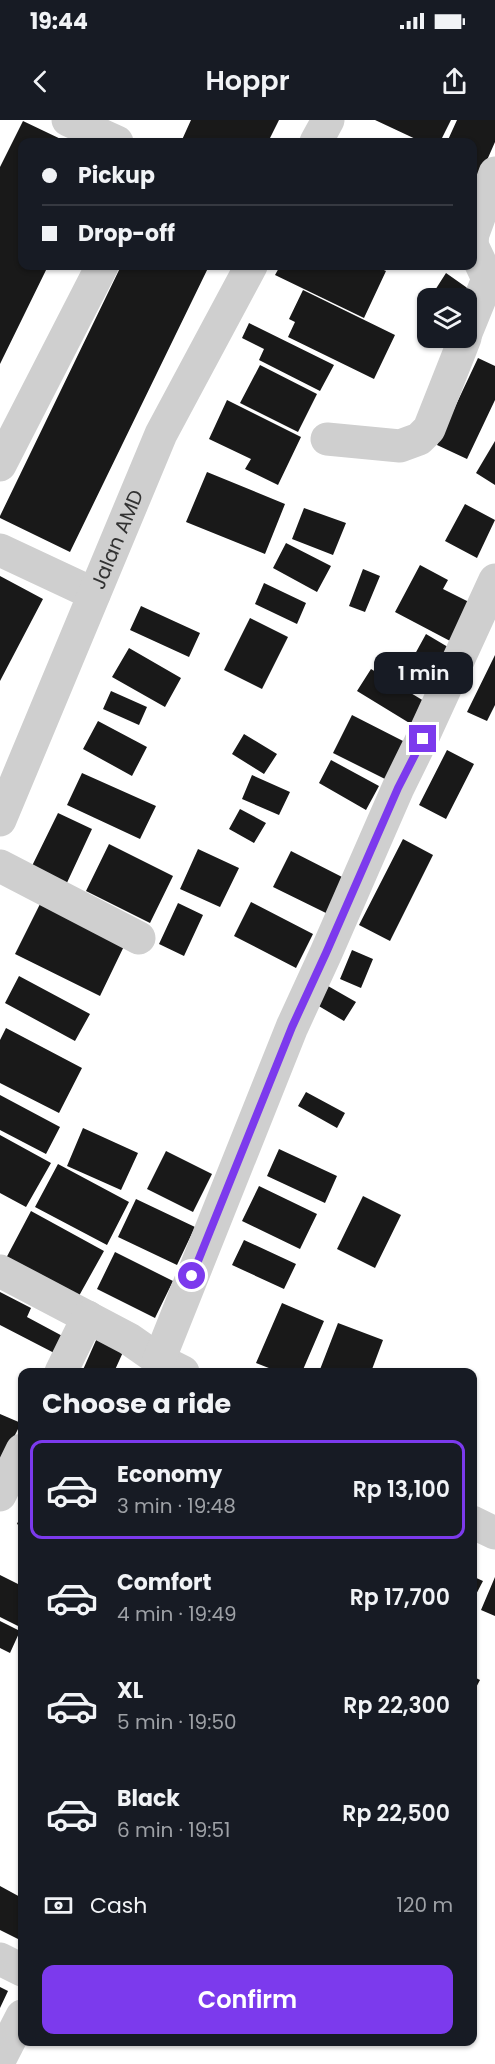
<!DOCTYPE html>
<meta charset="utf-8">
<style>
:root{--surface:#171b24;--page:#20242c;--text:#f1f3f6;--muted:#9ea1a6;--line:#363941;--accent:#7c3aed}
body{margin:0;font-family:Poppins,sans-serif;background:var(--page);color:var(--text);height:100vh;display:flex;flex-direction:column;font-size:22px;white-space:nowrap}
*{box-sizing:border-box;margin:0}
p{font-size:20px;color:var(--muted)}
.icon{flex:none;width:33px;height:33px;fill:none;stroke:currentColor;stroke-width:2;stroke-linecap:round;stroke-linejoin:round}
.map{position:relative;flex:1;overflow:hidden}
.details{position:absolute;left:18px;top:1248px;width:459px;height:678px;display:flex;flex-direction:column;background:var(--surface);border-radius:12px;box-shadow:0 2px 4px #0004}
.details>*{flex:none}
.top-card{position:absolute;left:18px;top:18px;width:459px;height:132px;border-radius:12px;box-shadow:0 2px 4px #0004;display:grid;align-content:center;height:132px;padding:0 24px;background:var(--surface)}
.tools{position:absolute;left:417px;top:168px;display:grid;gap:12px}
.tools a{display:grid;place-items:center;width:60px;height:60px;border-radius:12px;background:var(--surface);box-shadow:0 2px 4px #0004;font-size:30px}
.end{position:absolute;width:27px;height:27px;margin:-14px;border:8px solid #7c3aed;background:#fff;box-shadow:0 0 0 3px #fff}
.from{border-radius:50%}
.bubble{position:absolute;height:42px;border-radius:12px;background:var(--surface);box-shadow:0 2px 4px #0004;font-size:20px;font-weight:600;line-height:42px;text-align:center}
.top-card b{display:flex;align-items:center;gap:21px;height:57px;font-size:22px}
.top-card b+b{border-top:2px solid var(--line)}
.top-card i{width:15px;height:15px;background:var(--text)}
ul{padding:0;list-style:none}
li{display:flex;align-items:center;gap:18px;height:99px;margin:0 12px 9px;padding:0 12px;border:3px solid transparent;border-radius:12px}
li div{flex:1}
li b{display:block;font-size:22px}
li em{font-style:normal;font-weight:600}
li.on{border-color:var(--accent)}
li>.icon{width:54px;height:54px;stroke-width:1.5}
h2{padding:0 24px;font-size:27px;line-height:72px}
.pay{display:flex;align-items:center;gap:15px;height:66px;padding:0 24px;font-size:22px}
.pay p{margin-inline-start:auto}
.action{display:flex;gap:12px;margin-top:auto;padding:12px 24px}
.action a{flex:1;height:69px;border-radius:12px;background:var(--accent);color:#fff;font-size:24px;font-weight:600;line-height:69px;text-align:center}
.status{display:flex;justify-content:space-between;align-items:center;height:42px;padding:0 30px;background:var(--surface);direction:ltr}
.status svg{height:16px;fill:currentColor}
header{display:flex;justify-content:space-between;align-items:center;height:78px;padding:0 24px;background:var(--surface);font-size:27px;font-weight:600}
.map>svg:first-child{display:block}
</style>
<div class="status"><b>19:44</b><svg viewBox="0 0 49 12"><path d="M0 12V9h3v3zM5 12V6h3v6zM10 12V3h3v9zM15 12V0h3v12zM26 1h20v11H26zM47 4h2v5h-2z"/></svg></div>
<header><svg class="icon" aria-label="back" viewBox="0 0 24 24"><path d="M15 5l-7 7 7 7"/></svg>Hoppr<svg class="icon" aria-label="share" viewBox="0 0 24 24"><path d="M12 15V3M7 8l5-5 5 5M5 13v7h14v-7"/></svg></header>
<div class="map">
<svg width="495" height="1944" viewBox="0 0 495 1944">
<rect width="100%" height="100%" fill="#fff"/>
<!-- building -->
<path fill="#191919" d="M191,0h88l-11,22h-87z
M375,0h76l-11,22h-18z
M457,0h38v22l-15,34 -8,-3v-31h-25z
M23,1l44,21h-45v124h26l-48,98v-197z
M121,146h88l-139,286 -70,-34v-2z
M280,146h95l11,5 -22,47 -89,-43z
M446,153l27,19 -7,6h-36z
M303,170l92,45 -21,44 -86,-42 7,-15 -6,-3z
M428,182v19l-9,-5z
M249,203l85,42 -14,26 -61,-31 5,-11 -22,-11z
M478,238l17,8v34l-28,59 -30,-14z
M260,245l57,29 -19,38 -58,-29z
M227,280l74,37 -23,48 -33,-16 6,-10 -42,-20z
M495,321v44l-19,-12z
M207,352l78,32 -20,50 -79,-32z
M465,384l30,16 -18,38 -32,-17z
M304,388l42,15 -13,32 -41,-16z
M286,423l45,23 -14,26 -44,-24z
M420,445l28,15 -5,9 30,15 -21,38 -57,-30z
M363,449l17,7 -15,36 -16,-6z
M0,456l43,23 -43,82z
M264,463l42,20 -9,21 -42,-20z
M141,486l59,27 -11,24 -59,-27z
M250,498l38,19 -26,52 -38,-19z
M426,514l32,19 -10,19 -33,-18z
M129,528l52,30 -16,29 -53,-30z
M495,535v50l-8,16 -20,-9z
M371,549l53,32 -13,23 -54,-33z
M111,571l36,16 -8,18 -36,-16z
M352,595l53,27 -20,37 -52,-26z
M98,601l49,26 -15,29 -49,-27z
M244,614l33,20 -13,20 -32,-20z
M447,630l27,14 -28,55 -27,-14z
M331,640l48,26 -13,24 -47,-27z
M82,653l74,33 -16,33 -73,-34z
M252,655l38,17 -11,23 -37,-16z
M240,689l26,14 -12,20 -25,-14z
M58,693l34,16 -27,58 -35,-17z
M403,719l30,16 -43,86 -31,-16z
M109,724l64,32 -23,47 -64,-32z
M198,729l41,19 -19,39 -40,-18z
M291,731l55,28 -18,35 -55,-27z
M43,778l84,42 -27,56 -85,-42z
M251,782l62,32 -17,34 -62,-32z
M178,783l25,12 -19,41 -25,-12z
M352,830l21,9 -12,29 -21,-9z
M19,856l71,38 -15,27 -70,-38z
M328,866l28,16 -12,19 -27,-16z
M6,908l76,40 -23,45 -59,-30v-43z
M306,972l39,21 -8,15 -39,-22z
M0,975l60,32 -14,27 -46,-24z
M83,1008l55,25 -17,37 -54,-24z
M0,1015l51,28 -25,44 -26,-14z
M279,1029l58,27 -12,27 -58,-27z
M166,1031l46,23 -19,38 -46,-23z
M58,1044l71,38 -22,43 -72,-38z
M259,1066l58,28 -17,35 -58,-28z
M363,1076l38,19 -26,53 -38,-19z
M136,1079l59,28 -18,38 -59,-28z
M31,1091l73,40 -29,52 -72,-39z
M244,1120l52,24 -12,25 -52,-24z
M115,1132l58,29 -18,37 -58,-29z
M0,1172l31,16 -4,9 41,22 -8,17 -60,-31z
M282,1183l42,18 -22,51h-23l-23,-9z
M338,1203l45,17 -12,32h-52z
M97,1218l27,12 -10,22h-32z
M0,1294l21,9 -21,42z
M22,1393v14l-5,-3z
M0,1455l22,11v42l-22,-11z
M472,1456l11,5 -11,21z
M495,1457v39l-14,-6z
M0,1501l20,10 -10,22 -10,-5z
M472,1556l8,4 -8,15z
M0,1766l22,12v43l-22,-11z
M0,1867l8,4 -8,17z"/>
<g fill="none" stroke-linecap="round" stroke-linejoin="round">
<!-- minor -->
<g stroke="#cfcfcf" stroke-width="33">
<path d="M68,0l49,22"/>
<path d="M316,22l12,-22"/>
<path d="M472,122l1,-8 22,-61"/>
<path d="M466,213l22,-54 -16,-34"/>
<path d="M327,319l73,7 19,-7 10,-10 36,-91"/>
<path d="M0,345l102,-199"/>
<path d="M0,430l94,44"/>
<path id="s1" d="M0,700l161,-386 90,-168"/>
<path d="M0,746l139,72"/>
<path d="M0,1151l129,68 30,21 24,12"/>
<path d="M159,1240l133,-333 34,-74 72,-165 24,-49 73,-159"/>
<path d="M61,1252l27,-55"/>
<path d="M0,1375l22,-45"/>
<path d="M472,1402l23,11"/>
<path d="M0,1839l22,11"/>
<path d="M0,1939l22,-43"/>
</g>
</g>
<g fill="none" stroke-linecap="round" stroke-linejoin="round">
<!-- route -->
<path stroke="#7c3aed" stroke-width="8" d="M192,1156l100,-249 34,-74 72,-165 25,-49"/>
</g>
<g text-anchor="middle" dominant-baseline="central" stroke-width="6" stroke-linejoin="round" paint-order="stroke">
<!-- street labels -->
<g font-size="20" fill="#323232" stroke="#fff">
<text stroke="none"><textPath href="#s1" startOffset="304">Jalan AMD</textPath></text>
</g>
</g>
</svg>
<div class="tools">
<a><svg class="icon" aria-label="layers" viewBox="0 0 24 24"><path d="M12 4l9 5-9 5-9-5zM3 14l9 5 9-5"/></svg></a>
</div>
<i class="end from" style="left:192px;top:1156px"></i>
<i class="end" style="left:423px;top:619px"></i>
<div class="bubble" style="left:374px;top:532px;width:99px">1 min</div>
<div class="top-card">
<b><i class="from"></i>Pickup</b>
<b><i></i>Drop-off</b>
</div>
<section class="details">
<h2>Choose a ride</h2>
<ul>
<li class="on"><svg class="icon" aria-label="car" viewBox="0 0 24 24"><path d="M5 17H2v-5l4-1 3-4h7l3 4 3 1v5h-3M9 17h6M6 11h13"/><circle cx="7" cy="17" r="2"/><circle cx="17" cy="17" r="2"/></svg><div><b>Economy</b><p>3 min · 19:48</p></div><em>Rp 13,100</em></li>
<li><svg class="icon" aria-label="car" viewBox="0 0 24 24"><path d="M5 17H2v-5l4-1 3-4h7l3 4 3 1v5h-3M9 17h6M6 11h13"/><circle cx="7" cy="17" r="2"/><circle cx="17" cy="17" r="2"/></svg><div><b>Comfort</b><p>4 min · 19:49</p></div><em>Rp 17,700</em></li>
<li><svg class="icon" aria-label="car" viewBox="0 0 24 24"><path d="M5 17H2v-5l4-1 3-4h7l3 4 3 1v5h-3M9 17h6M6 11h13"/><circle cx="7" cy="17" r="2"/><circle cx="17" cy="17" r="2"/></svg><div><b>XL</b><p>5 min · 19:50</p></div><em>Rp 22,300</em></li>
<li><svg class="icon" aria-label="car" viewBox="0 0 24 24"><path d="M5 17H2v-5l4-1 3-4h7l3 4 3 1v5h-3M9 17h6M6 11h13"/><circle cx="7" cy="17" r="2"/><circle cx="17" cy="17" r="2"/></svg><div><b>Black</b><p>6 min · 19:51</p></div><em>Rp 22,500</em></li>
</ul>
<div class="pay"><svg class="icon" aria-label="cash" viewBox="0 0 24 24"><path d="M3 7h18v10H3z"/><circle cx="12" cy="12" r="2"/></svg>Cash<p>120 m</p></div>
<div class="action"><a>Confirm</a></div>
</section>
</div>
